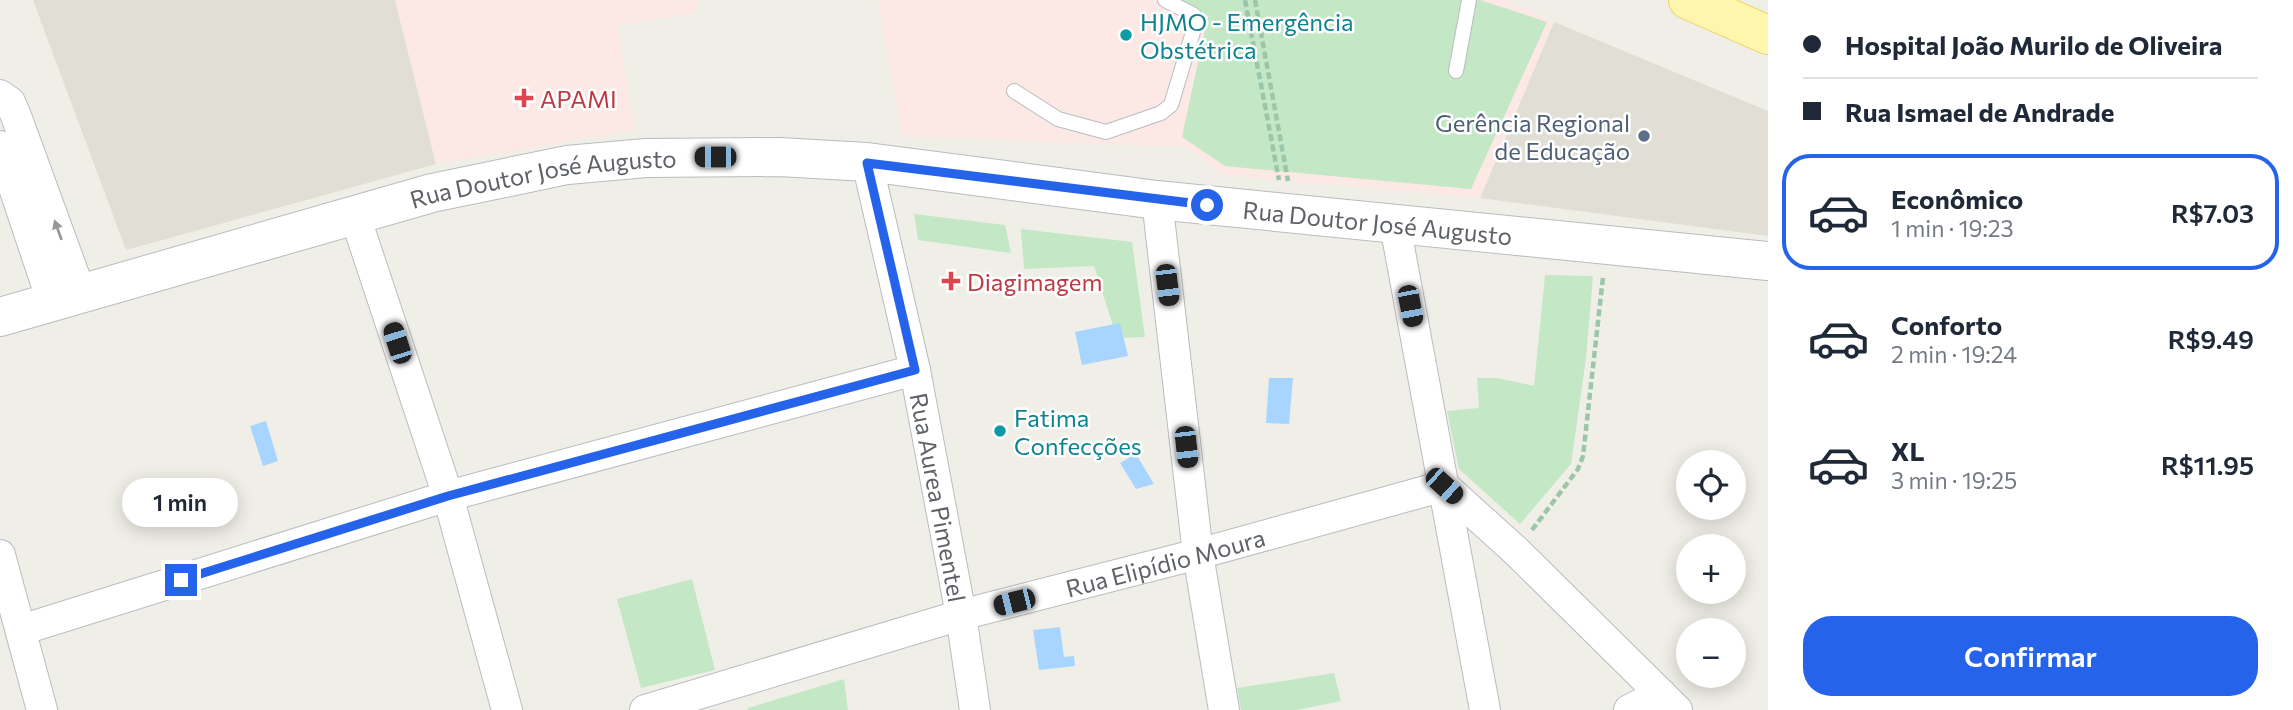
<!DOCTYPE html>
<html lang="pt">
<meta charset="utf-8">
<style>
:root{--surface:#fff;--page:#f2f2f3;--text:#1f2937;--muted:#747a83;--line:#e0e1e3;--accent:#2563eb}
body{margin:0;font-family:Commissioner,sans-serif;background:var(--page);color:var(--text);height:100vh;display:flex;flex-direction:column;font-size:26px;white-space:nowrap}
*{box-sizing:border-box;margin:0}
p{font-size:23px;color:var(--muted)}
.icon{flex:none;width:38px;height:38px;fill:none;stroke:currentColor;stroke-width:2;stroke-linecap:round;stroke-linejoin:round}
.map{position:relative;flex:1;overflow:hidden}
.panel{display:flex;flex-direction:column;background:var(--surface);width:525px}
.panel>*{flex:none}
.hud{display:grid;align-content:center;height:154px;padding:0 35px;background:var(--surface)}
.tools{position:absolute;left:1676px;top:450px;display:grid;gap:14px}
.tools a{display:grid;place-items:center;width:70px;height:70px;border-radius:50%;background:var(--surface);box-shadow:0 4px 18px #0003;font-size:35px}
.end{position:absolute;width:32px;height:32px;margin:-16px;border:9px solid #2563eb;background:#fff;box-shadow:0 0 0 4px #fff}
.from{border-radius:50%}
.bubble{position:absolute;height:49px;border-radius:24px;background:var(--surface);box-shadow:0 4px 18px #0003;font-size:23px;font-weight:600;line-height:49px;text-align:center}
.car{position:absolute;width:21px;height:42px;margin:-21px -10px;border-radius:9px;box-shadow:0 0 5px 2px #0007;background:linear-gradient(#222 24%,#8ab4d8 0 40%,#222 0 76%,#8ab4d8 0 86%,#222 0)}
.hud b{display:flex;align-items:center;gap:24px;height:66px;font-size:26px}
.hud b+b{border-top:2px solid var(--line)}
.hud i{width:18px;height:18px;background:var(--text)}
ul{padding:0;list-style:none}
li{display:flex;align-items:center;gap:21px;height:116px;margin:0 14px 10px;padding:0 21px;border:4px solid transparent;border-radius:28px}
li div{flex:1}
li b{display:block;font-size:26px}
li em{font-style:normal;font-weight:600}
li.on{border-color:var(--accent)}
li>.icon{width:63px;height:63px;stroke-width:1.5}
.cta{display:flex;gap:14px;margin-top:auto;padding:14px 35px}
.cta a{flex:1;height:80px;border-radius:28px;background:var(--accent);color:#fff;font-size:28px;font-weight:600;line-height:80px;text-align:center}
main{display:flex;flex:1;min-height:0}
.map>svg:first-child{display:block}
</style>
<main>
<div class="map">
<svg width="1768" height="710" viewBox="0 0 1768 710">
<rect width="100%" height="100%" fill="#f0efe7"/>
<!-- education -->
<path fill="#e0ded5" d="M33,0h362l41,164 -310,86z
M1554,22l214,89v125l-288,-38z"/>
<!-- medical -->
<path fill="#fce8e4" d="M395,0h304l-3,13 -79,12 18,105 -199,34z
M878,0h628l48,22 -74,176 -257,-23 -37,-28 -284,-11z"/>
<!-- green -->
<path fill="#c4e7c6" d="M1170,0h310l67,22 -76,167 -246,-23 -43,-29 26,-121z
M914,214l91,11 6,28 -93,-13z
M1021,229l111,13 13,95 -28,1 -23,-72 -70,3z
M1545,275l48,1 -7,82 -15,106 -51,60 -61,-55 -12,-58 32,-3 -2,-30h20l37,8z
M692,579l23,91 -74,18 -24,-89z
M1334,673l7,28 -44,9h-56l-4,-22z
M844,679l4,31h-100v-2z"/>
<!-- water -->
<path fill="#a8d5ff" d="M1120,323l8,33 -46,9 -7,-33z
M1269,378h24l-4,46 -23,-1z
M266,421l12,40 -15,5 -13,-40z
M1136,454l18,30 -18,5 -16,-26z
M1060,627l4,30 10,-1 1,10 -36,4 -6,-40z"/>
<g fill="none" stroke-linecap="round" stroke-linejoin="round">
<!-- lane casing -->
<g stroke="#b9bcc0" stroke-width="16">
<path id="lane" d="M1456,71l13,-71
M1014,91l44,28 48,13 55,-19 10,-8 25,-83 -2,-7 -29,-15"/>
</g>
<!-- street casing -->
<g stroke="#b9bcc0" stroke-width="32">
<g id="street">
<path d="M0,95l10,7 6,14 65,178"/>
<path d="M0,146l52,155"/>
<path id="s1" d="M867,162l48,208 46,245 14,95"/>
<path d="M1157,200l41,354 26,156"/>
<path d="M355,216l93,280 59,214"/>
<path d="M1395,225l90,485"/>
<path d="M0,555l42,155"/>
<path d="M21,630l427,-134 467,-126"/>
<path id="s2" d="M645,710l316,-95 237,-61 246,-68 72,65 161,159"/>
<path d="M1629,710l32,-16"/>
</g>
</g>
<!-- secondary casing -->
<g stroke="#b8bbc0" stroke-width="40">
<g id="secondary">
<path id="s3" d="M0,317l432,-124 135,-28 79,-7 133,-1 88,5 290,38 611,61"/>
</g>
</g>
<!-- primary casing -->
<g stroke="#f1cf5f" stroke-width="40">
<path id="primary" d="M1688,0l80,35"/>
</g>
<!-- path -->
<path stroke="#9bc6a9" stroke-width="4.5" stroke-dasharray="7 3.5" stroke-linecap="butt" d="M1245,0l34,180
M1255,0l33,181
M1532,530l46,-61 5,-13 20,-179"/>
<!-- lane -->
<use href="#lane" stroke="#fff" stroke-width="14"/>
<!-- street -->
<use href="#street" stroke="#fff" stroke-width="30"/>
<!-- secondary -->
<use href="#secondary" stroke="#fff" stroke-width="38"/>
<!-- primary -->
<use href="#primary" stroke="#fff6ad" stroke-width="38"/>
</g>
<!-- one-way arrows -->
<defs><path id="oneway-solid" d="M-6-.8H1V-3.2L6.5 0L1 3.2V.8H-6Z" transform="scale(1.75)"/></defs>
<use fill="#96999c" href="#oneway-solid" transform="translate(58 230) rotate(-110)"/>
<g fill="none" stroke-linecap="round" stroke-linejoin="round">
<!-- route -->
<path stroke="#2563eb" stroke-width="9" d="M181,580l267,-84 467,-126 -48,-207 340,42"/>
</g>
<!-- markers -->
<g fill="#0f9aa8" stroke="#fff" stroke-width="2.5">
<circle cx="1126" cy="35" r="7"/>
<circle cx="1000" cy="431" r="7"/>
</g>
<g fill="#e0444e" stroke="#fff" stroke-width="2.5">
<path d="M520.5 87.5h7v7h7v7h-7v7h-7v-7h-7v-7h7z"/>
<path d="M947.5 270.5h7v7h7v7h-7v7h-7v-7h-7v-7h7z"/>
</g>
<circle fill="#5c6f8a" stroke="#fff" stroke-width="2.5" cx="1644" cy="136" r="7"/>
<g text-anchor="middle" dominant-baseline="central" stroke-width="5" stroke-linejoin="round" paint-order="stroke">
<!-- culture labels -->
<g font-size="24" fill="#0d838f" stroke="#fff" text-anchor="start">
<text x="1140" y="21">HJMO - Emergência<tspan x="1140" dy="28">Obstétrica</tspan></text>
<text x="1014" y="417">Fatima<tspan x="1014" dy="28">Confecções</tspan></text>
</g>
<!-- health labels -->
<g font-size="24" fill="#be3a42" stroke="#fff" text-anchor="start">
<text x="540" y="98">APAMI</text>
<text x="967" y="281">Diagimagem</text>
</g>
<!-- service labels -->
<g font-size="24" fill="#4e5e75" stroke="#fff" text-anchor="end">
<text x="1630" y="122">Gerência Regional<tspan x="1630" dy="28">de Educação</tspan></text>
</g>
<!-- street labels -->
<g font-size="24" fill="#5e6267" stroke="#fff">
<text stroke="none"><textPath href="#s3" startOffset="562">Rua Doutor José Augusto</textPath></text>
<text stroke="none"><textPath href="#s3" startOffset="1402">Rua Doutor José Augusto</textPath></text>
<text stroke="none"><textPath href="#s1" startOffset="343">Rua Aurea Pimentel</textPath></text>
<text stroke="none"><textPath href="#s2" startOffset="541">Rua Elipídio Moura</textPath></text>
</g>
</g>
</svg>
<div class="tools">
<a><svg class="icon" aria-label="locate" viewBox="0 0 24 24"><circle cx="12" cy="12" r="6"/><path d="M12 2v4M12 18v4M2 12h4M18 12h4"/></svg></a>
<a>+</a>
<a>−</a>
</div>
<i class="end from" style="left:1207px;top:205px"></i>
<i class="end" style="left:181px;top:580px"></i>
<div class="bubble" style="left:122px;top:478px;width:116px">1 min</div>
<i class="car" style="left:715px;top:157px;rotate:270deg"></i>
<i class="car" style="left:1167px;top:285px;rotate:173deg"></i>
<i class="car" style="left:1410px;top:306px;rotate:169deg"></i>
<i class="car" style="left:397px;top:343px;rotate:342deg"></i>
<i class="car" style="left:1186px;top:447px;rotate:174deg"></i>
<i class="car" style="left:1444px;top:486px;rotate:132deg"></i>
<i class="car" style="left:1014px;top:602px;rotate:256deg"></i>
</div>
<section class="panel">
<div class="hud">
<b><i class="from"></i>Hospital João Murilo de Oliveira</b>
<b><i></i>Rua Ismael de Andrade</b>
</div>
<ul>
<li class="on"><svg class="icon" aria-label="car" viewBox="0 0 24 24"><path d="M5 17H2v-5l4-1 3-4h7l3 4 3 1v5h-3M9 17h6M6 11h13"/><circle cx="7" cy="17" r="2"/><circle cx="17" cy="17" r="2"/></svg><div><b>Econômico</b><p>1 min · 19:23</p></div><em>R$7.03</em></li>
<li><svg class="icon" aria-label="car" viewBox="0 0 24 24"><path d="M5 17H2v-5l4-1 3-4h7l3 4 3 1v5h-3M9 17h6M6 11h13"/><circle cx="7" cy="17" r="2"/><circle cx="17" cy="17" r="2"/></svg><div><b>Conforto</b><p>2 min · 19:24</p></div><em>R$9.49</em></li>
<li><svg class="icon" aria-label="car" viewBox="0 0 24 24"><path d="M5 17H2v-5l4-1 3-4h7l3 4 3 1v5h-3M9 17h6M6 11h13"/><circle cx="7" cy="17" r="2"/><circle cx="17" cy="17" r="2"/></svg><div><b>XL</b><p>3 min · 19:25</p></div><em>R$11.95</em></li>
</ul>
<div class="cta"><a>Confirmar</a></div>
</section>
</main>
